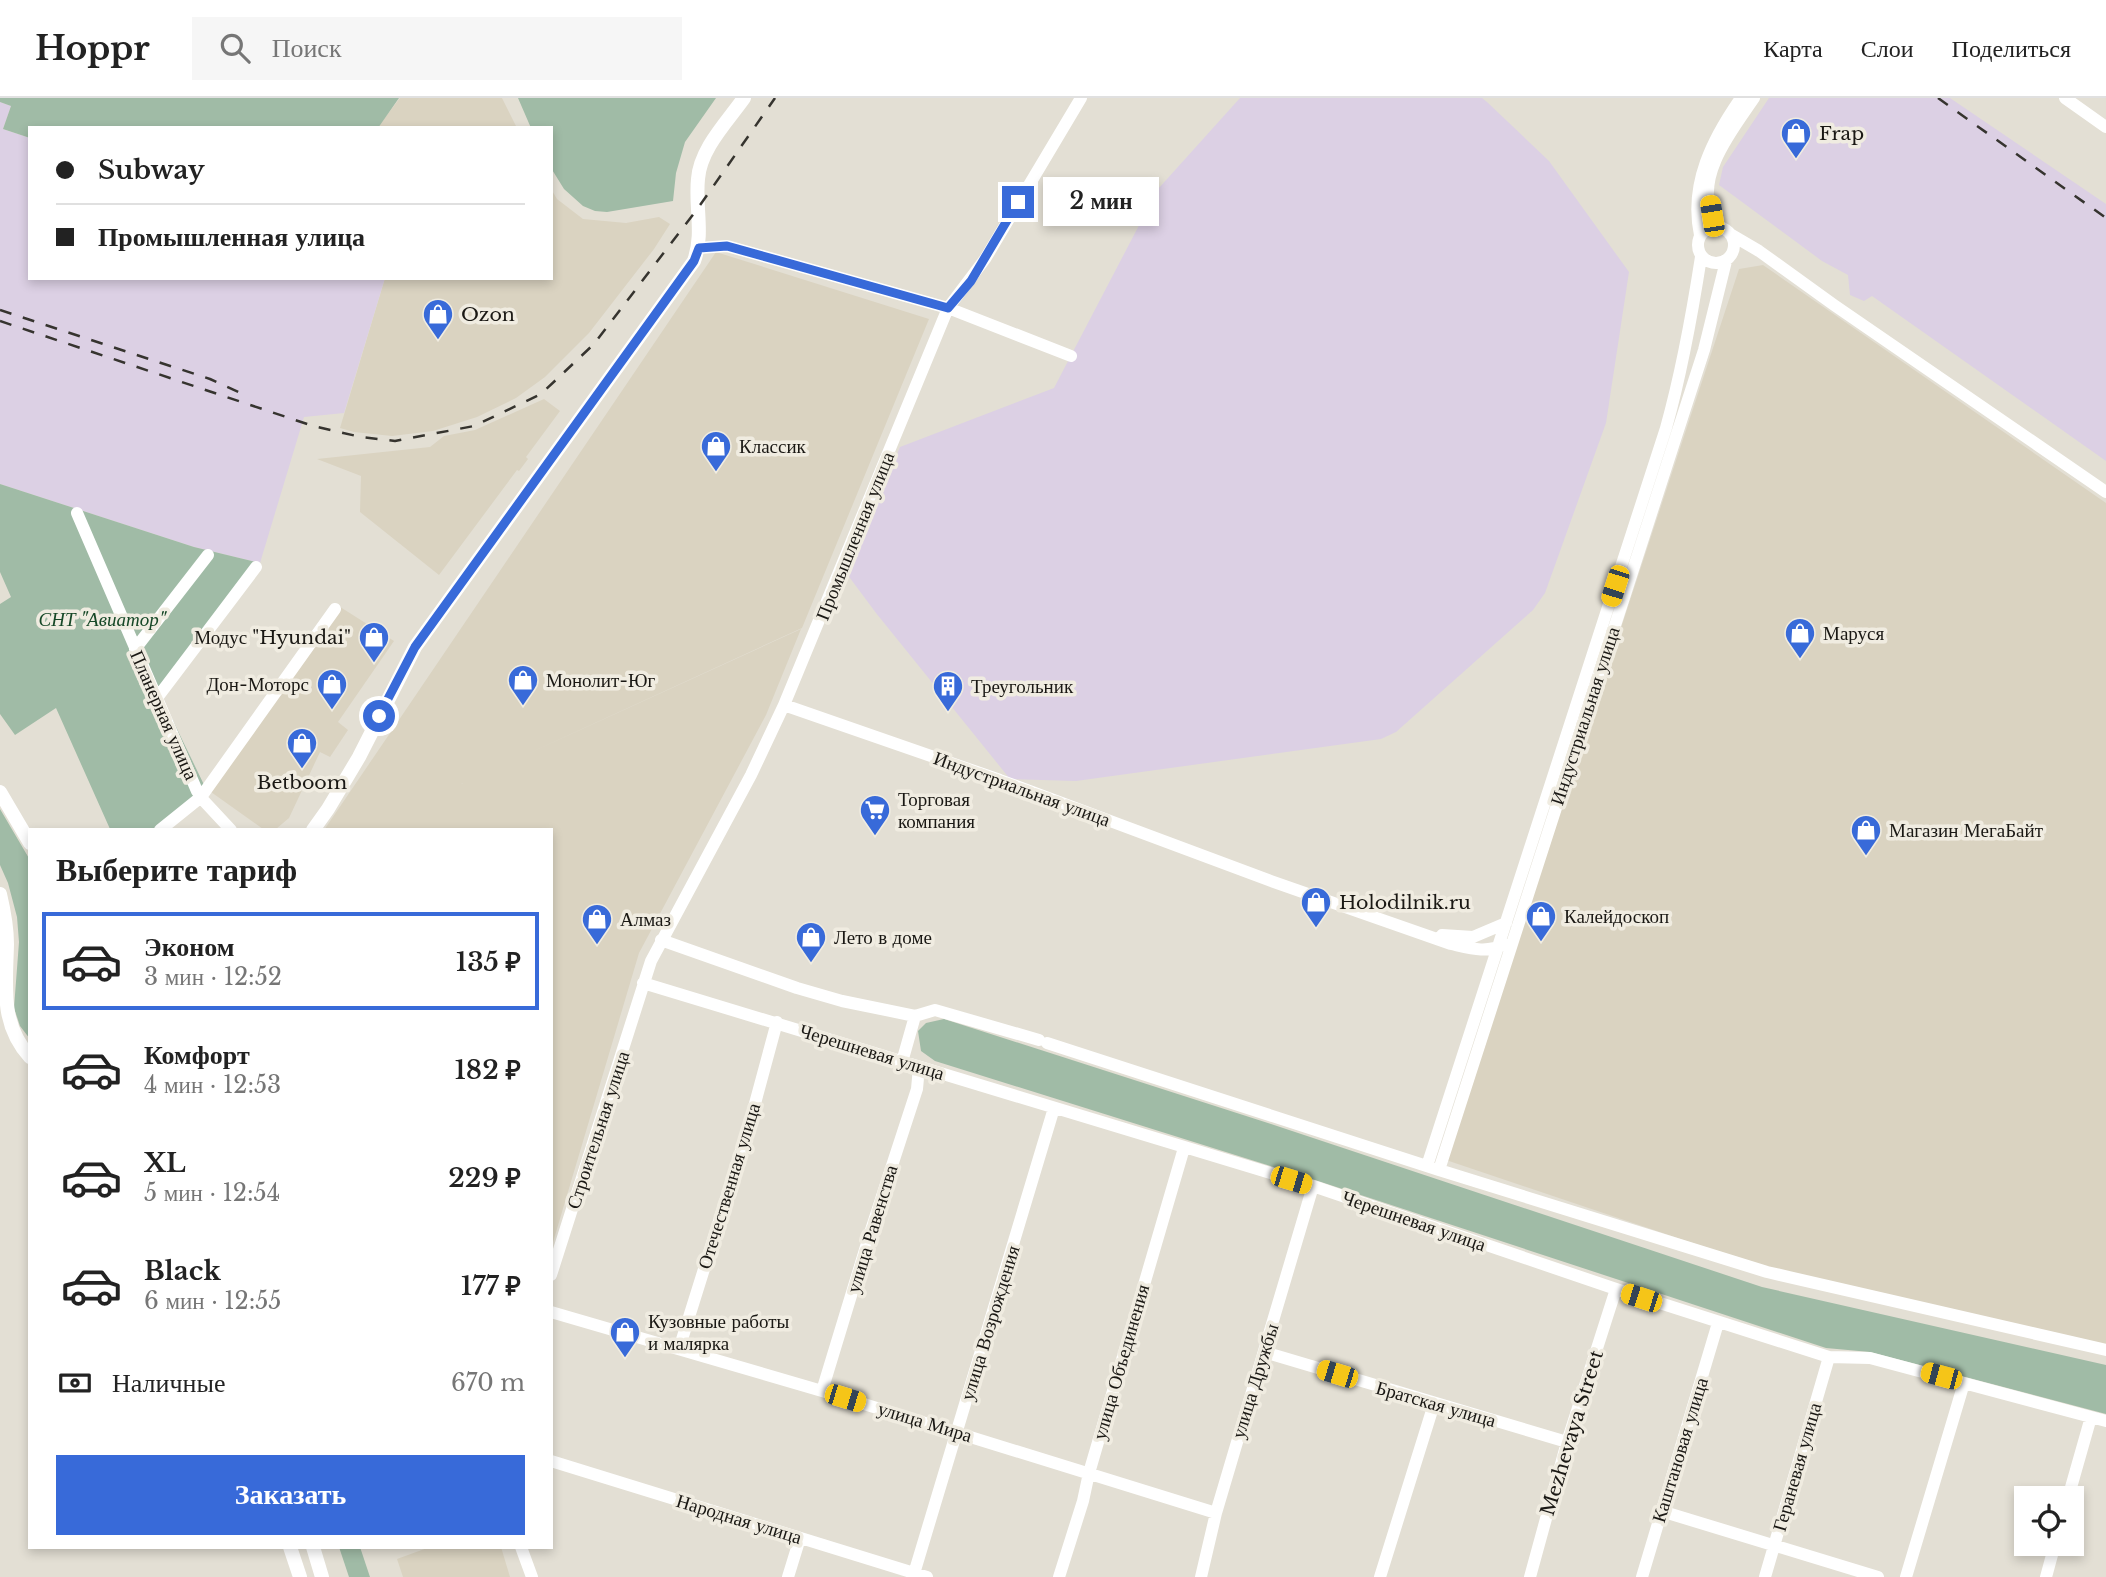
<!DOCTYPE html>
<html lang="ru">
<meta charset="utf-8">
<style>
:root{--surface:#fff;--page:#f6f6f6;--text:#222;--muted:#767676;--line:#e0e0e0;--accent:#386ad9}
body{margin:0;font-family:"Libre Baskerville",serif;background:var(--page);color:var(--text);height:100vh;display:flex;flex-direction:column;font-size:26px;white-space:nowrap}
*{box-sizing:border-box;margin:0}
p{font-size:23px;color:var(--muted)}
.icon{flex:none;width:38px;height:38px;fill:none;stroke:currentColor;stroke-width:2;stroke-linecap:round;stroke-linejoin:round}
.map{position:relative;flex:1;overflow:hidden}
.details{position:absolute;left:28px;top:730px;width:525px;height:721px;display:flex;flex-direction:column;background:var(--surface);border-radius:0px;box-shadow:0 4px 10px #0003}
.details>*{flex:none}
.hud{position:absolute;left:28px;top:28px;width:525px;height:154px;border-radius:0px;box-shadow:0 4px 10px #0003;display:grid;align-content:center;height:154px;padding:0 28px;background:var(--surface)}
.controls{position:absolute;left:2014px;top:1388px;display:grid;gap:14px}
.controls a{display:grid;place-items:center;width:70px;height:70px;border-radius:0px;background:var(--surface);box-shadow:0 4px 10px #0003;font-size:35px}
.end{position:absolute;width:32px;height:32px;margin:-16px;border:9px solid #386ad9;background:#fff;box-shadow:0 0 0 4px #fff}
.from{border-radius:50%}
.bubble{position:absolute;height:49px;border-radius:0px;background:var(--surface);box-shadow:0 4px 10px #0003;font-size:23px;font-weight:600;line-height:49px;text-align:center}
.car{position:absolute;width:21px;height:42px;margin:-21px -10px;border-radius:9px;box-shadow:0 0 5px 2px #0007;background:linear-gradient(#f5c518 24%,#345 0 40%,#f5c518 0 76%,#345 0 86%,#f5c518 0)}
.hud b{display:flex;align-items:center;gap:24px;height:66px;font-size:26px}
.hud b+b{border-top:2px solid var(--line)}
.hud i{width:18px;height:18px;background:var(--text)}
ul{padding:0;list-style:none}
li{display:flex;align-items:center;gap:21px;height:98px;margin:0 14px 10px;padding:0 14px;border:4px solid transparent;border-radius:0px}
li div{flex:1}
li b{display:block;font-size:26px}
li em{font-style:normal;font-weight:600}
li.on{border-color:var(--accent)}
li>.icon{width:63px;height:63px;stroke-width:1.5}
h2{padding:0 28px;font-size:32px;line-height:84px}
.pay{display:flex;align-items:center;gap:18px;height:77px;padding:0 28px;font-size:26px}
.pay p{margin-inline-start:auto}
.cta{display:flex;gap:14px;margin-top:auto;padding:14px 28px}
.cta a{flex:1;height:80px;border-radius:0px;background:var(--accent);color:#fff;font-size:28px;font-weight:600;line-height:80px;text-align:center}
header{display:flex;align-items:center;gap:42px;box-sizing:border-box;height:98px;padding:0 35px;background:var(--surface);border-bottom:2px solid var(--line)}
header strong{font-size:33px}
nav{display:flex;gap:38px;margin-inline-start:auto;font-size:24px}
.search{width:490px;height:63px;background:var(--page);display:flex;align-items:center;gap:18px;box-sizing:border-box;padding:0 24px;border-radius:0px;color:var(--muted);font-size:26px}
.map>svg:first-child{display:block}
</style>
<header>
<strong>Hoppr</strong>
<div class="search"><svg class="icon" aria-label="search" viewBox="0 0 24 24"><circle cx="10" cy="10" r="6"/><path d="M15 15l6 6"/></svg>Поиск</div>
<nav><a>Карта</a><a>Слои</a><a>Поделиться</a></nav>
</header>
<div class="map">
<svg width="2106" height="1479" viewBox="0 0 2106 1479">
<rect width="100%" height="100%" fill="#e3dfd4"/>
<!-- built -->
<path fill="#dad3c1" d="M400,0h102l15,30h-140z
M551,91l6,10 26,20 43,4 33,-6 11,7 -16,25 -65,84 -44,44 -29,21 -39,19 -44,14 -41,5 -38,-4 -14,-4 45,-150h166z
M716,154l213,67 -127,309 -290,133 289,-132 -35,86 -127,238 -88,296v-419h-227l62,-91 77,45 -77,-45z
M1763,167l343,238v842l-264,-59 -96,-25 -300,-101 293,-891z
M544,301l16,12 -34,46 2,2 -9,12 -2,-1 -78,105 -79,-63 1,-36 -44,-17 113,-12 14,-11 31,-6z
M337,507l57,36 -56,81 10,8 -18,27 -10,-5 -31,66 -13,11h-13l-52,-37z
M430,1449h71l9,30h-107l-6,-18z"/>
<!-- industrial -->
<path fill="#dcd0e4" d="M1240,0h242l5,4 62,59 80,111 -23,151 -61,170 -12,17 -137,122 -15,7 -305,42 -66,-2 -134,-166 -29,-39 53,-127 154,-59 104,-199z
M1769,0h181l156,106v257l-234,-165 -8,5 -14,-6 -2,-20 -26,-14 -103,-76 4,-18z
M0,4l11,4 -8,23 27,9v140h355l-41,135 -40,4 -44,146 -66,-16 -194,-63z"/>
<!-- green -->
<path fill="#a0bba6" d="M0,0h399l-21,30h-348v10l-27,-9 8,-23 -11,-4z
M518,0h198l-31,44 -9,31 -3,28 -66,11 -12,-1 -12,-5 -19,-17 -13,-21v-40h-20z
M0,386l194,63 66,16 -99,133 47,97 -43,36h-55l-54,-121 -41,27 -15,-21v-110l11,-7 -11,-25z
M0,711l30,51v179l-10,-13 -6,-18 5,-66 -2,-25 -9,-34 -8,-18z
M944,921l327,105 491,163 344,78v49l-236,-62 -44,-4 -511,-168 -380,-119 -14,-10 -3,-20 8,-8z
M339,1449h21l10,30h-21z"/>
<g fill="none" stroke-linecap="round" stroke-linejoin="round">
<!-- minor -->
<path stroke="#fff" stroke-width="12" d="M2065,0l41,29
M1698 147a18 18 0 1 1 36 0a18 18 0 1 1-36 0Z
M1722,130c-3,-3 -8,-8 -10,-13 -17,-40 21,-86 42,-117
M1730,136l29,17 75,54 272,187
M1700,137c-11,-51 13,-97 41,-137
M699,150l28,-2 221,62 123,48
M77,415l120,278 7,10 27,29
M135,551l73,-94
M157,600l99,-131
M784,607l216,75 271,101 180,63c18,4 36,10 53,0
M160,732l41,-33 134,-188
M1442,837l31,2 33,-14
M661,842l136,48 45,13 73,15 20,-6 104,30
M643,885l670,203 303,103 213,68 41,1 236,63
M1047,945l392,127 328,102 339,78
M902,964l13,-46
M1427,1068l239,-738c16,-57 26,-113 35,-171
M1439,1072l265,-820 22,-89
M551,1177l100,-314 100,-186 33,-70 164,-397 37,-49 96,-161
M551,1214l271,79 394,122
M679,1251l71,-227 27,-100
M1264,1254l303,90
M822,1293l49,-161 46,-141 2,-22
M551,1363l376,116
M2068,1400l23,-81
M1661,1413l217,66
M521,1449l11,30
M788,1479l12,-39
M913,1479l141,-469
M1059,1479l24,-76 6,-28 95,-325
M1201,1479l15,-64 97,-327
M1380,1479l54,-173
M1530,1479l37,-135 49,-153
M1642,1479l76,-254
M1765,1479l64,-220
M1906,1479l58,-194
M2046,1479l9,-33"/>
<!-- major -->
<path stroke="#fff" stroke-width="14" d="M0,694l30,51
M313,732l15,-21 31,-52 56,-110 279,-386c10,-27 1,-54 4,-82 2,-30 29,-57 46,-81
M0,796c4,17 7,33 7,50 -1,43 -7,80 23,113
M290,1449l10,30
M313,1449l9,30"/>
<!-- rail -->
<path stroke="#36342f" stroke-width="2.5" stroke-dasharray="12 12" stroke-linecap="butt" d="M1938,0l168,120
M0,212l210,69 33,15
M0,223l313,105 48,11 34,4 79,-15 67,-32 53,-50 104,-136 77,-110"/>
</g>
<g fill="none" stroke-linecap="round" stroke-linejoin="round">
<!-- route -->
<path stroke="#386ad9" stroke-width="9" d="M379,618l36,-69 279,-386 5,-13 28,-2 221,62 23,-27 47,-79"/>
</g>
<!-- icons -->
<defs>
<g id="shop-pin" transform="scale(1.575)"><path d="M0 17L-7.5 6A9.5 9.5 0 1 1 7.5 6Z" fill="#386ad9" stroke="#f0ece1"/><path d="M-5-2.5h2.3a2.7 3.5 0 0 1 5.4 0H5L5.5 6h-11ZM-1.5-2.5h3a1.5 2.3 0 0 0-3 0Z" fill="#fff"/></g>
<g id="building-pin" transform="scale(1.575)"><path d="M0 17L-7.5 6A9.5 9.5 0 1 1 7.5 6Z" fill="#386ad9" stroke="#f0ece1"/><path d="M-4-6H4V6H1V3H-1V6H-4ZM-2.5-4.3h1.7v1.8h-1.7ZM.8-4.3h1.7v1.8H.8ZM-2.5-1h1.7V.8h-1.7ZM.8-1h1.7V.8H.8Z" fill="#fff"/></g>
<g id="supermarket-pin" transform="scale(1.575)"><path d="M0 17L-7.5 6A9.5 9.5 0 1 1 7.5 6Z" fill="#386ad9" stroke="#f0ece1"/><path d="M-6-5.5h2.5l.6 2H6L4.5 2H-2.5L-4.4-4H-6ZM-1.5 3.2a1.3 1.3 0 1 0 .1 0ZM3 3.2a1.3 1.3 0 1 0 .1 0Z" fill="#fff"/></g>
</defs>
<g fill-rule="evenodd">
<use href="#shop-pin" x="1796" y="35"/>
<use href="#shop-pin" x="438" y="216"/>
<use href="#shop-pin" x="716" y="348"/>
<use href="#shop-pin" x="1800" y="535"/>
<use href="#shop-pin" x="374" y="539"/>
<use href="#shop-pin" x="523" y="582"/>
<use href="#shop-pin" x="332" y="586"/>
<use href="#building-pin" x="948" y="588"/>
<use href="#shop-pin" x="302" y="645"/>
<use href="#supermarket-pin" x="875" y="712"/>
<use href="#shop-pin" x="1866" y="732"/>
<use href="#shop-pin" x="1316" y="804"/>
<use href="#shop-pin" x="1541" y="818"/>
<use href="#shop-pin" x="597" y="821"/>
<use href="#shop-pin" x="811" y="839"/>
<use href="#shop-pin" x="625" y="1234"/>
</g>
<g text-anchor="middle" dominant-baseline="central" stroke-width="7" stroke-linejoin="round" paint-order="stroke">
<!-- poi labels -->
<g font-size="19" fill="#1a1814" stroke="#f0ece1" text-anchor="start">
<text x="1819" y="35">Frap</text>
<text x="461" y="216">Ozon</text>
<text x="739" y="348">Классик</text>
<text x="1823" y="535">Маруся</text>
<text x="351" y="539" text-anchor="end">Модус "Hyundai"</text>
<text x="546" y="582">Монолит-Юг</text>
<text x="309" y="586" text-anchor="end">Дон-Моторс</text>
<text x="971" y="588">Треугольник</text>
<text x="302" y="684" text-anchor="middle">Betboom</text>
<text x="898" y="701">Торговая<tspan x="898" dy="22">компания</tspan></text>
<text x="1889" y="732">Магазин МегаБайт</text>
<text x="1339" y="804">Holodilnik.ru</text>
<text x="1564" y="818">Калейдоскоп</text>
<text x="620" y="821">Алмаз</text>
<text x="834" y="839">Лето в доме</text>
<text x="648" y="1223">Кузовные работы<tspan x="648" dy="22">и малярка</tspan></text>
</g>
<!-- street labels -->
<g font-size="19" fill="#1a1814" stroke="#f0ece1">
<text transform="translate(855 438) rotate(-68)">Промышленная улица</text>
<text transform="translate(164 617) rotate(66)">Планерная улица</text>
<text transform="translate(1585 618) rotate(-72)">Индустриальная улица</text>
<text transform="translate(1022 691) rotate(20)">Индустриальная улица</text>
<text transform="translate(872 954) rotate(17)">Черешневая улица</text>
<text transform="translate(598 1032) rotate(-72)">Строительная улица</text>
<text transform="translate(729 1088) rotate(-73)">Отечественная улица</text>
<text transform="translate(1414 1123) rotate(19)">Черешневая улица</text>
<text transform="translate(872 1131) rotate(-73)">улица Равенства</text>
<text transform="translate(990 1225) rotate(-73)">улица Возрождения</text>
<text transform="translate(1121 1264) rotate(-74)">улица Объединения</text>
<text transform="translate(1255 1283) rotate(-73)">улица Дружбы</text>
<text transform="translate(1436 1306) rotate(16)">Братская улица</text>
<text transform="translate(925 1324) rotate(17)">улица Мира</text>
<text transform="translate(1572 1335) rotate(-73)">Mezhevaya Street</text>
<text transform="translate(1680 1352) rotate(-73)">Каштановая улица</text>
<text transform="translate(1797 1369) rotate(-74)">Гераневая улица</text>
<text transform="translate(739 1421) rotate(17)">Народная улица</text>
</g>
<!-- park labels -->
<g font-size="19" font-style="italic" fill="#164827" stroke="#f0ece1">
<text x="102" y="521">СНТ "Авиатор"</text>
</g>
</g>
</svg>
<div class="controls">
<a><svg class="icon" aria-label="locate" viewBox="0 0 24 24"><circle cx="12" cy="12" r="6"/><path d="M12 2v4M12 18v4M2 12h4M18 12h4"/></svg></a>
</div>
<i class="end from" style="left:379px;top:618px"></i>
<i class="end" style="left:1018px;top:104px"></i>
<div class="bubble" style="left:1043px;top:79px;width:116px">2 мин</div>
<i class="car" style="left:1712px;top:118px;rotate:351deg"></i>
<i class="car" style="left:1615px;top:488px;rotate:198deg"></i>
<i class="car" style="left:1291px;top:1082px;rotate:107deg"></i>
<i class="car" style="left:1641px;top:1200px;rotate:288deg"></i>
<i class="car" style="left:1337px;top:1276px;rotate:287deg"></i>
<i class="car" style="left:1941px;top:1278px;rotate:285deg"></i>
<i class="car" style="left:845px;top:1300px;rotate:107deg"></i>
<div class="hud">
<b><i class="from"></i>Subway</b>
<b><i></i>Промышленная улица</b>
</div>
<section class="details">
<h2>Выберите тариф</h2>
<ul>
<li class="on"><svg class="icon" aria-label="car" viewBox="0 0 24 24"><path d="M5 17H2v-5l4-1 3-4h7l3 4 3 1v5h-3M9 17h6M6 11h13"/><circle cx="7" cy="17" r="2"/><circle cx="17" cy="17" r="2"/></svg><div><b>Эконом</b><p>3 мин · 12:52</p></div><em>135 ₽</em></li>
<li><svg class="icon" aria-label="car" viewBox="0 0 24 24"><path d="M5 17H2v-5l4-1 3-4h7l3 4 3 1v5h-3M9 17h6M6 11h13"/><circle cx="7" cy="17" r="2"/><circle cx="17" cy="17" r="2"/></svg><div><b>Комфорт</b><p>4 мин · 12:53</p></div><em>182 ₽</em></li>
<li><svg class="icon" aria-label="car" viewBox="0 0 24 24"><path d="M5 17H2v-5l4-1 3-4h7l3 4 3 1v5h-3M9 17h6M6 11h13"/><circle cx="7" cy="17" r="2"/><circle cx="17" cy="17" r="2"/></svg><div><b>XL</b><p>5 мин · 12:54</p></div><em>229 ₽</em></li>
<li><svg class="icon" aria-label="car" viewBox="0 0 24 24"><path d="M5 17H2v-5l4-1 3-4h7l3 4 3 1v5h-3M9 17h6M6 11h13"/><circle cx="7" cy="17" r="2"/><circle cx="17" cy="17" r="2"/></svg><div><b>Black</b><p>6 мин · 12:55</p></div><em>177 ₽</em></li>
</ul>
<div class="pay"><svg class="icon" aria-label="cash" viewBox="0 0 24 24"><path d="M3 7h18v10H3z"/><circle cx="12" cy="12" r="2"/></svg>Наличные<p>670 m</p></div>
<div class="cta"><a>Заказать</a></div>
</section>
</div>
